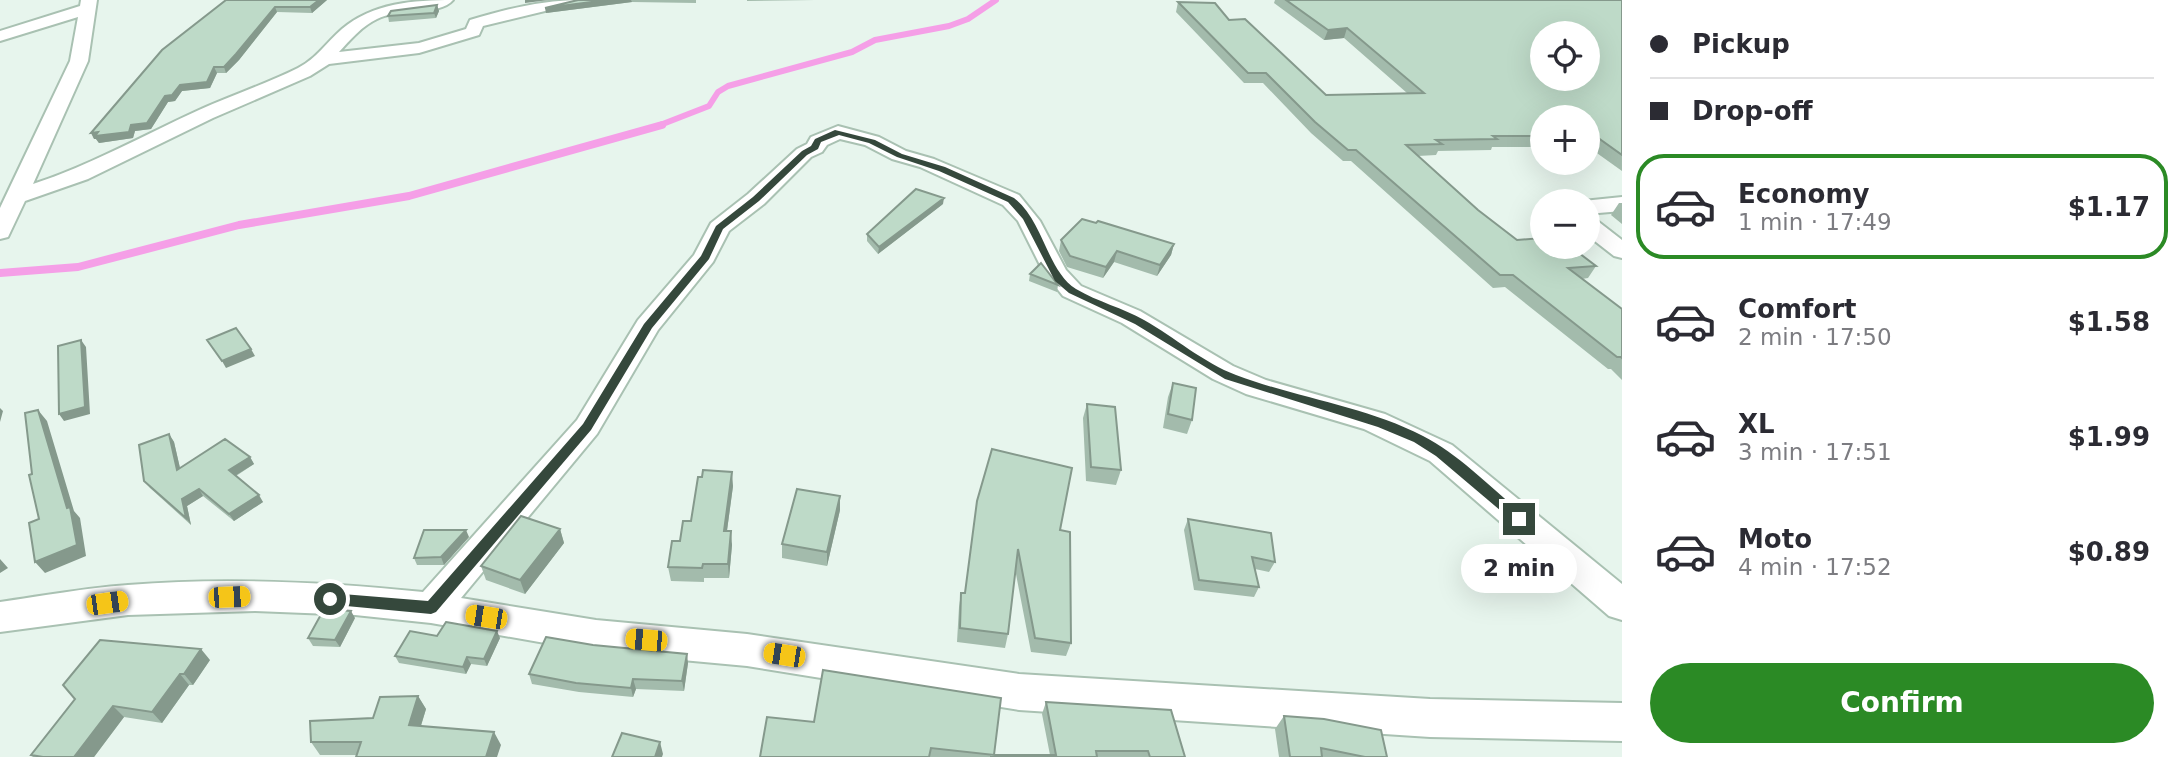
<!DOCTYPE html>
<meta charset="utf-8">
<style>
:root{--surface:#fff;--page:#f7f7f7;--text:#2b2b33;--muted:#7c7c81;--line:#e1e1e2;--accent:#2b8a25}
body{margin:0;font-family:"DejaVu Sans",sans-serif;background:var(--page);color:var(--text);height:100vh;display:flex;flex-direction:column;font-size:26px;white-space:nowrap}
*{box-sizing:border-box;margin:0}
p{font-size:23px;color:var(--muted)}
.icon{flex:none;width:38px;height:38px;fill:none;stroke:currentColor;stroke-width:2;stroke-linecap:round;stroke-linejoin:round}
.map{position:relative;flex:1;overflow:hidden}
.sheet{display:flex;flex-direction:column;background:var(--surface);width:560px}
.sheet>*{flex:none}
.top-card{display:grid;align-content:center;height:154px;padding:0 28px;background:var(--surface)}
.buttons{position:absolute;left:1530px;top:21px;display:grid;gap:14px}
.buttons a{display:grid;place-items:center;width:70px;height:70px;border-radius:50%;background:var(--surface);box-shadow:0 7px 28px #0002;font-size:35px}
.end{position:absolute;width:32px;height:32px;margin:-16px;border:9px solid #35483c;background:#fff;box-shadow:0 0 0 4px #fff}
.from{border-radius:50%}
.bubble{position:absolute;height:49px;border-radius:24px;background:var(--surface);box-shadow:0 7px 28px #0002;font-size:23px;font-weight:600;line-height:49px;text-align:center}
.car{position:absolute;width:21px;height:42px;margin:-21px -10px;border-radius:9px;box-shadow:0 0 5px 2px #0007;background:linear-gradient(#f5c518 24%,#345 0 40%,#f5c518 0 76%,#345 0 86%,#f5c518 0)}
.top-card b{display:flex;align-items:center;gap:24px;height:66px;font-size:26px}
.top-card b+b{border-top:2px solid var(--line)}
.top-card i{width:18px;height:18px;background:var(--text)}
ul{padding:0;list-style:none}
li{display:flex;align-items:center;gap:21px;height:105px;margin:0 14px 10px;padding:0 14px;border:4px solid transparent;border-radius:28px}
li div{flex:1}
li b{display:block;font-size:26px}
li em{font-style:normal;font-weight:600}
li.current{border-color:var(--accent)}
li>.icon{width:63px;height:63px;stroke-width:1.5}
.cta{display:flex;gap:14px;margin-top:auto;padding:14px 28px}
.cta a{flex:1;height:80px;border-radius:42px;background:var(--accent);color:#fff;font-size:28px;font-weight:600;line-height:80px;text-align:center}
main{display:flex;flex:1;min-height:0}
.map>svg:first-child{display:block}
</style>
<main>
<div class="map">
<svg width="1622" height="757" viewBox="0 0 1622 757">
<rect width="100%" height="100%" fill="#e7f5ed"/>
<g fill="none" stroke-linecap="round" stroke-linejoin="round">
<!-- stream-far1 -->
<path stroke="#f59fe7" stroke-width="6" d="M655,127l54,-21 9,-14 10,-6 124,-34 23,-12 74,-14 19,-7 28,-19"/>
<!-- stream -->
<path stroke="#f59fe7" stroke-width="8" d="M0,273l78,-6 161,-42 170,-29 253,-71"/>
<!-- street casing -->
<g stroke="#a9c1b2" stroke-width="4">
<path id="street" d="M81,0h16l-9,61 -55,123c58,-19 111,-49 166,-74 33,-15 67,-26 99,-42 19,-10 28,-25 44,-39 31,-26 71,-29 111,-29 -13,16 -56,8 -76,19 -15,7 -27,21 -38,33l80,-9 47,-14 4,-9c37,-11 72,-20 111,-20l-3,3 -95,23 -4,9 -60,18 -90,11 -19,12 -97,42 -125,61 -63,22 -17,36 -8,2v-31l70,-147 8,-44 -78,24v-10l80,-25z
M838,126l41,11 27,14 28,8 85,36 21,26 26,49 15,16 59,25 93,55 33,14 119,34 67,31 170,139v36l-13,-4 -179,-155 -66,-32 -118,-35 -33,-15 -91,-56 -59,-27 -20,-25 -25,-50 -15,-16 -83,-38 -28,-8 -27,-14 -25,-6 -13,6 -5,7 -11,5 -47,47 -35,27 -16,31 -55,68 -61,104 -136,164 135,22 151,14 272,40 411,25 192,4v38l-192,-4 -411,-27 -272,-44 -151,-14 -165,-29 -76,-8 -100,-4 -127,4 -128,17v-30c42,-6 85,-14 128,-17 98,-8 197,-3 295,7l154,-172 61,-100 56,-65 17,-32 37,-29 49,-45 10,-5 4,-7z
M1622,197v14l-35,3v-13h-4z
M1587,217l8,2 27,21v18l-8,-2 -27,-21z"/>
</g>
<!-- street -->
<use href="#street" fill="#fff" fill-rule="evenodd"/>
</g>
<!-- wall -->
<path fill="#a3bbac" d="M226,0h101l-15,13 -35,-1 -38,48 -13,13h-9l-7,15 -28,3 -7,10 -7,1 -17,27 -16,2 -2,7 -34,5 -3,-4h-2z
M578,0h118v3l-64,-1 -86,11z
M747,0h68l-68,1z
M1275,0h347v171l-35,-25v-29h-45v30h-50l-1,3 -53,1 -2,4 -18,1 60,54 39,30 79,26 -8,12 -6,1 40,30v71l-11,-11h-3l-103,-82 -12,1 -142,-127h-8l-32,-28 -48,-50h-19l-68,-71 2,-10 51,18 97,75 81,-2 -63,-55 -20,2 -50,-37z
M437,5l2,6 -3,7 -47,4 -1,-6z
M1619,203h3v21l-11,-9z
M943,204l-65,50 -11,-13v-7z
M1061,240l113,4 -3,11 -14,21 -43,-14 -11,16 -36,-11 -8,-16z
M1030,274l28,11 -1,7 -28,-11z
M1173,383l19,37 -5,14 -24,-6 5,-31z
M1087,404l34,66 -5,15 -30,-4 -3,-63z
M169,434l5,8 6,26 70,-11 4,7 -18,12 27,26 -29,19 -31,-25 -16,10 4,19 -41,-37 -6,-7z
M733,486l-6,45 5,14 -3,33h-25v4l-33,-1 -3,-14 23,-46z
M977,501l83,29 11,113 -5,13 -35,-4 -16,-83 -7,65 -3,14 -48,-6 2,-35 2,-14h4z
M840,510l-13,56 -45,-8v-14z
M1188,519l87,43 -6,10 -14,-3 4,18 -5,10 -60,-7 -10,-60z
M560,529l4,14 -39,51 -39,-14 -5,-14z
M469,537l-25,28h-27l-3,-7z
M355,618l-15,29 -27,-1 -5,-8z
M437,636l63,2 -13,28 -16,-2 -5,10 -67,-11 -4,-7z
M210,660l-17,25h-4l-27,38 -38,-6 -30,40h-61l-2,-2 44,-56z
M688,663l-4,28 -48,-2 -3,8 -54,-5 -47,-8 -3,-10z
M418,696l8,13 -5,17 80,19 -145,10h-36l-9,-13 62,-24z
M1046,702l139,55h-425l7,-40 227,38h56l-8,-41z
M1284,716l103,41h-108l-4,-28z"/>
<!-- shaded-wall -->
<path fill="#85998c" d="M319,0h8l-15,13 -2,-6z
M525,0h24l-24,3z
M607,0h24l1,2 -86,11 -1,-5z
M437,5l2,6 -3,7 -2,-5z
M275,7l2,5 -38,48 -13,13 -2,-6z
M1347,28l-3,10 -20,2 4,-10z
M214,67l3,6 -7,15 -28,3 -7,10 -7,1 -17,27 -16,2 -2,7 -34,5 -3,-4h-2l-3,-6 40,-8 34,-29 15,-11z
M944,198l-1,6 -65,50 1,-7z
M1174,244l-3,11 -14,21 3,-11z
M1117,251l-3,11 -11,16 3,-11z
M81,340l5,7 4,67 -26,7 -5,-7z
M251,349l4,7 -29,12 -4,-7z
M0,408l3,3 -3,11z
M38,410l9,11 27,90 6,7 6,38 -41,17 -10,-11 32,-54z
M169,434l5,8 8,35 -5,-7z
M250,457l4,7 -21,13 -4,-7z
M732,472l1,14 -8,59 -1,-14z
M199,489l4,7 -16,10 4,19 -5,-7 -4,-19z
M259,495l4,7 -29,19 -5,-7z
M840,496v14l-13,56v-14z
M560,529l4,14 -39,51 -5,-14z
M466,530l3,7 -25,28 -3,-8z
M731,531l1,14 -3,33 -1,-14z
M0,559l8,9 -8,5z
M351,611l4,7 -15,29 -5,-7z
M497,631l3,7 -13,28 -3,-7z
M201,649l9,11 -17,25 -9,-11z
M687,654l1,9 -4,28 -2,-10z
M467,657l4,7 -5,10 -3,-7z
M180,674l9,11 -27,38 -10,-11z
M633,679l3,10 -3,8 -2,-9z
M418,696l8,13 -9,29 -8,-13z
M113,706l11,11 -30,40h-20z
M494,732l7,13 -4,12h-11z
M660,742l3,12 -1,3h-7z"/>
<!-- building -->
<path fill="#bedac8" stroke="#85998c" stroke-width="2" fill-rule="evenodd" d="M226,0h93l-9,7h-35l-39,47 -12,13h-10l-7,15 -27,3 -8,10 -7,1 -18,27 -16,2 -2,7 -34,4 3,-4 -7,1 71,-83z
M578,0h29l-62,8z
M1286,0h336v155l-28,-20h-7v-18h-45v19h-49l4,3 -61,1 6,4 -36,1 72,65 39,30 25,-2v9h29l25,19 -28,2 54,41v49l-1,-1h-4l-104,-82h-13l-144,-125h-8l-33,-28 -49,-49h-18l-70,-71 37,1 14,17 16,-1 81,76 98,-2 -77,-65 -19,2zM1542,33h45v46h-45z
M437,5l-3,8 -46,3 3,-5z
M916,189l28,9 -65,49 -12,-13z
M1082,219l14,4 2,-2 76,23 -14,21 -43,-14 -11,16 -36,-11 -9,-16z
M1041,263l17,22 -28,-11z
M236,328l15,21 -29,12 -15,-21z
M81,340l4,67 -26,7 -1,-68z
M1173,383l23,5 -4,32 -24,-6z
M1087,404l28,3 6,63 -30,-3z
M38,410l29,98 3,-1 7,38 -42,17 -6,-39 10,-4 -10,-44 3,-1 -7,-61z
M169,434l8,36 48,-31 25,18 -21,13 30,25 -30,19 -30,-25 -17,10 4,19 -42,-37 -5,-36z
M992,449l80,19 -12,62 10,2 1,111 -36,-5 -17,-89 -10,85 -48,-6 1,-35h4l12,-92z
M703,470l29,2 -8,59h7l-3,33h-25l-1,4 -34,-1 4,-26h8l3,-20h8l7,-44h4z
M797,489l43,7 -13,56 -45,-8z
M521,516l39,13 -40,51 -39,-14z
M1188,519l83,14 4,29 -23,-5 7,30 -60,-7z
M424,530h42l-25,27 -27,1z
M324,609l27,2 -16,29 -27,-2z
M446,622l51,9 -13,28 -17,-2 -4,10 -68,-11 15,-25 27,5z
M546,637l47,8 94,9 -5,27 -49,-2 -2,9 -55,-5 -47,-9z
M100,640l101,9 -17,25h-4l-28,38 -39,-6 -39,51h-31l-12,-2 44,-56 -12,-14z
M823,670l178,28 -7,57 -63,-7 -2,9h-169l7,-40 47,5z
M418,696l-9,29 85,7 -8,25h-130l5,-15h-50l-1,-21 63,-3 7,-21z
M1046,702l125,8 14,47h-35l-2,-6h-52l1,6h-106v-2h65z
M1284,716l40,3 57,11 6,27h-22l-44,-9 1,9h-32z
M622,733l38,9 -5,15h-43z"/>
<!-- route -->
<path fill="#35483c" d="M835,130l40,10 27,14 43,13 69,31c29,22 33,73 62,91 22,13 47,19 68,31 30,17 60,43 92,55 61,23 129,31 187,61 37,19 69,53 101,79v7h-10l-78,-66 -22,-14 -36,-15 -153,-48 -90,-55 -66,-31 -14,-12 -32,-62 -15,-17 -69,-31 -42,-14 -28,-14 -30,-8 -18,7 -3,7 -11,6 -48,46 -36,28 -14,30 -57,69 -61,102 -155,182 -5,2 -106,-10 -2,-5 2,-4 5,-2 98,8 155,-177 61,-100 57,-68 15,-30 37,-29 49,-46 9,-5 4,-7z"/>
</svg>
<div class="buttons">
<a><svg class="icon" aria-label="locate" viewBox="0 0 24 24"><circle cx="12" cy="12" r="6"/><path d="M12 2v4M12 18v4M2 12h4M18 12h4"/></svg></a>
<a>+</a>
<a>−</a>
</div>
<i class="end from" style="left:330px;top:599px"></i>
<i class="end" style="left:1519px;top:519px"></i>
<div class="bubble" style="left:1461px;top:544px;width:116px">2 min</div>
<i class="car" style="left:229px;top:597px;rotate:88deg"></i>
<i class="car" style="left:107px;top:603px;rotate:82deg"></i>
<i class="car" style="left:486px;top:617px;rotate:279deg"></i>
<i class="car" style="left:646px;top:640px;rotate:275deg"></i>
<i class="car" style="left:784px;top:655px;rotate:279deg"></i>
</div>
<section class="sheet">
<div class="top-card">
<b><i class="from"></i>Pickup</b>
<b><i></i>Drop-off</b>
</div>
<ul>
<li class="current"><svg class="icon" aria-label="car" viewBox="0 0 24 24"><path d="M5 17H2v-5l4-1 3-4h7l3 4 3 1v5h-3M9 17h6M6 11h13"/><circle cx="7" cy="17" r="2"/><circle cx="17" cy="17" r="2"/></svg><div><b>Economy</b><p>1 min · 17:49</p></div><em>$1.17</em></li>
<li><svg class="icon" aria-label="car" viewBox="0 0 24 24"><path d="M5 17H2v-5l4-1 3-4h7l3 4 3 1v5h-3M9 17h6M6 11h13"/><circle cx="7" cy="17" r="2"/><circle cx="17" cy="17" r="2"/></svg><div><b>Comfort</b><p>2 min · 17:50</p></div><em>$1.58</em></li>
<li><svg class="icon" aria-label="car" viewBox="0 0 24 24"><path d="M5 17H2v-5l4-1 3-4h7l3 4 3 1v5h-3M9 17h6M6 11h13"/><circle cx="7" cy="17" r="2"/><circle cx="17" cy="17" r="2"/></svg><div><b>XL</b><p>3 min · 17:51</p></div><em>$1.99</em></li>
<li><svg class="icon" aria-label="car" viewBox="0 0 24 24"><path d="M5 17H2v-5l4-1 3-4h7l3 4 3 1v5h-3M9 17h6M6 11h13"/><circle cx="7" cy="17" r="2"/><circle cx="17" cy="17" r="2"/></svg><div><b>Moto</b><p>4 min · 17:52</p></div><em>$0.89</em></li>
</ul>
<div class="cta"><a>Confirm</a></div>
</section>
</main>
